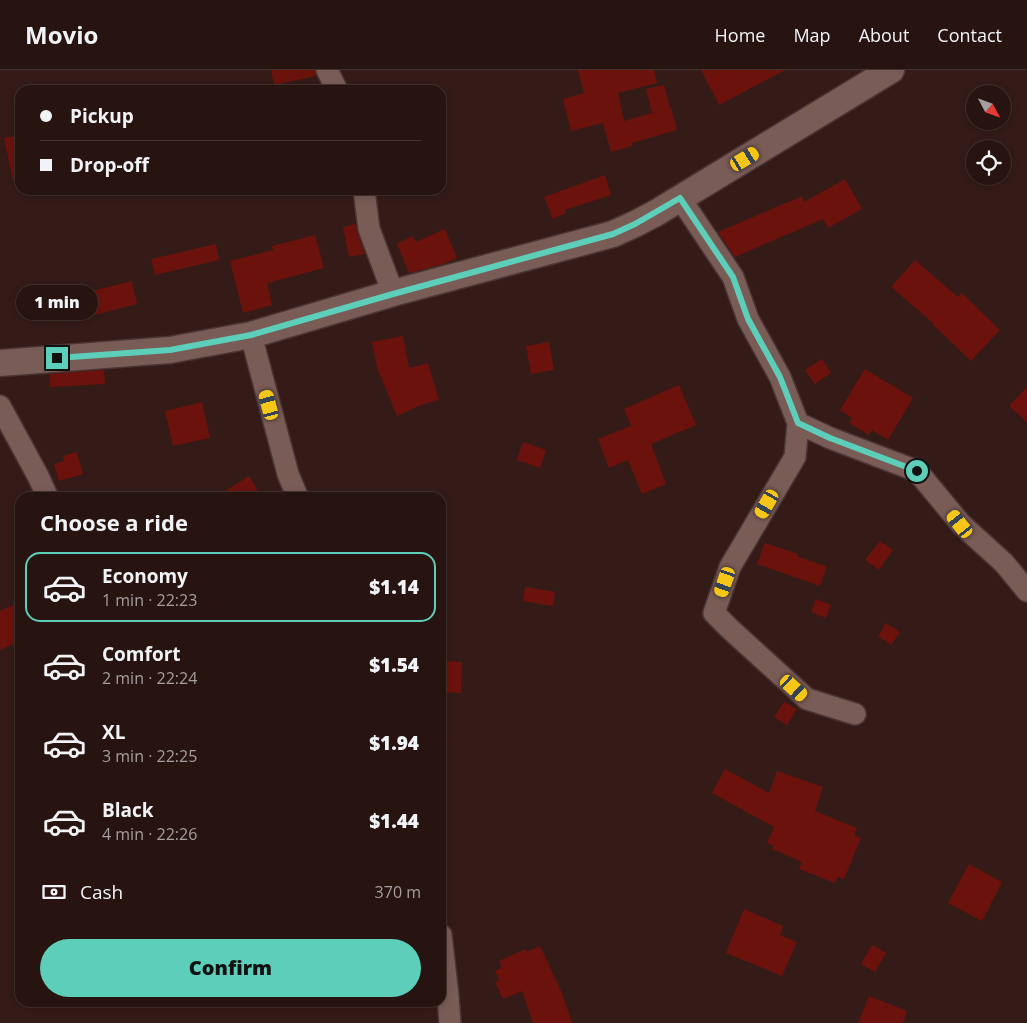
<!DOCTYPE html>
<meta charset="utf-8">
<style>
:root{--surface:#271411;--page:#2f1d1a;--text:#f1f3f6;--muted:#a49e9f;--line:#433331;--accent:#5dceb9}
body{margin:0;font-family:"Open Sans",sans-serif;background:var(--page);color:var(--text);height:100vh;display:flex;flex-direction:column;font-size:19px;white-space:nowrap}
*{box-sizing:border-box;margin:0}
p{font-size:16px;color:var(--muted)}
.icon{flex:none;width:28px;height:28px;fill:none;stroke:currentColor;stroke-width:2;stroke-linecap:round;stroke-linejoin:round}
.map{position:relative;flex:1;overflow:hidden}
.sheet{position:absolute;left:15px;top:422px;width:431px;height:515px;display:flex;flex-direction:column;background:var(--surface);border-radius:15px;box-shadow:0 2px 8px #0003,0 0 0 1px var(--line)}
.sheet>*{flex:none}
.hud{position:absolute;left:15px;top:15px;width:431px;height:110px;border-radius:15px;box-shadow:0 2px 8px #0003,0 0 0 1px var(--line);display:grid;align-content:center;height:110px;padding:0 25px;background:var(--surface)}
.needle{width:32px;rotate:131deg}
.fabs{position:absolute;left:966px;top:15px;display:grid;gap:10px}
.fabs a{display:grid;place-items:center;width:45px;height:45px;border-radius:50%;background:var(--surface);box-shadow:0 2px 8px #0003,0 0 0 1px var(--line);font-size:25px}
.end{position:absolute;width:22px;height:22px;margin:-11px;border:6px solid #5dceb9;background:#111;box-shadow:0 0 0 2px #111}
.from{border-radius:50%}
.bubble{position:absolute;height:35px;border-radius:18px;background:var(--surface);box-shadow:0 2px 8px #0003,0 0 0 1px var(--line);font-size:16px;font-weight:800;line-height:35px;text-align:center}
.car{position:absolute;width:15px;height:30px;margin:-15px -8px;border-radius:6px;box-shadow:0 0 4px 1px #0007;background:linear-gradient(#f5c518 24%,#345 0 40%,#f5c518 0 76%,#345 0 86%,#f5c518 0)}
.hud b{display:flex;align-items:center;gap:18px;height:48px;font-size:19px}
.hud b+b{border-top:1px solid var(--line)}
.hud i{width:12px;height:12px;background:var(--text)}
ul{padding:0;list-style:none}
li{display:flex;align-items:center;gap:15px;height:70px;margin:0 10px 8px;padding:0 15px;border:2px solid transparent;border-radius:15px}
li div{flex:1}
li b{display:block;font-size:19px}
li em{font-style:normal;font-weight:800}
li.selected{border-color:var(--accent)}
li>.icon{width:45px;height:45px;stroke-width:1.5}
h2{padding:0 25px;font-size:22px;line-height:60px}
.pay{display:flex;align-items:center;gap:12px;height:55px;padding:0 25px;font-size:19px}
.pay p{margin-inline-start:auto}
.action{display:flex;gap:10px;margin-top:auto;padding:10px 25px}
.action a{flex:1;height:58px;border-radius:30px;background:var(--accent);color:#111;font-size:20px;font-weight:800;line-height:58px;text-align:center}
header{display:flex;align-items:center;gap:30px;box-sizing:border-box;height:70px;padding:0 25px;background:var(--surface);border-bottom:1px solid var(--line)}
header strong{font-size:24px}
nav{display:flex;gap:28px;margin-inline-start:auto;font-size:18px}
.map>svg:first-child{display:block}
</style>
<header>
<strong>Movio</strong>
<nav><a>Home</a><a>Map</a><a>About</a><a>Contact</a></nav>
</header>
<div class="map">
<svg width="1027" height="953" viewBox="0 0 1027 953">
<rect width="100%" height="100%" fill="#341b17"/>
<!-- building -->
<path fill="#6c120c" d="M271,0h44l1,6 -42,9z
M578,0h76l3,13 -39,10 6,28 28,-8 -6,-24 18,-4 6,23h1l6,22 -45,13v3l-21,6 -8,-29 -32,8 -8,-32 21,-6z
M701,0h84l-66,35z
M20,65v46h-7l-9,-43z
M605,105l6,20 -46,15 1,3 -13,6 -9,-22z
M845,109l17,30 -34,19 -5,-9 -88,38 -17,-25 84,-36 2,6z
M356,154l1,9 8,21 -16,3 -6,-30z
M445,159l12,29 -16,7 -32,8 -12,-29 15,-8 4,6z
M315,165l9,33 -57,15 5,22 -29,8 -13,-52 43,-11 -1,-4z
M216,174l3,16 -64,15 -4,-16z
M915,190l43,37 4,-4 38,37 -29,31 -39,-37 1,-1 -42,-36z
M132,211l5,23 -43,11 -6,-23z
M403,266l6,32 19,-5 11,37 -18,5 -24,11 -20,-49 -5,-25z
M549,272l5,28 -23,4 -5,-28z
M822,289l9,14 -16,11 -10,-14z
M865,299l48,29 -25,42 -16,-10 -3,5 -20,-12 3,-5 -12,-8z
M104,300l1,14 -55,3v-13z
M679,315l17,40 -45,19 15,40 -24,10 -14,-34 -19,8 -11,-29 33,-13 -7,-17z
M1027,317v35l-18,-16z
M202,332l8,36 -37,8 -8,-35z
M523,372l23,8 -6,18 -23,-8z
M77,382l6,22 -24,7 -5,-17 10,-3 -1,-5z
M249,406l13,22h-48z
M880,471l13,9 -14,20 -14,-10z
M765,473l33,11 -1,2 30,11 -7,19 -63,-22z
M525,517l30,5 -2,14 -30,-5z
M816,529l15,6 -5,13 -15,-6z
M20,532v39l-20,9v-39z
M886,553l14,9 -9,13 -13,-9z
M443,591l19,1 -1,31 -19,-1z
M784,632l13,7 -10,16 -13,-8z
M725,699l44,24 8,-22 46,16 -8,24 42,17 -3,7 7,3 -17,41 -6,-2 -3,6 -36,-14 3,-7 -30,-13 2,-3 -7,-3 7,-16 -62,-34z
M969,794l33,18 -20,39 -34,-18z
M744,839l39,17 -3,9 17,7 -15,34 -56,-23z
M872,875l14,8 -11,19 -14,-8z
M540,876l22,47 10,30h-39l-11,-32 -19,8 -8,-17 4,-2 -4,-9 7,-3 -3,-7 27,-12 1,3z
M869,926l38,15 -4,12h-45z"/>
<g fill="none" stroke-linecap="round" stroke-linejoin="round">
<!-- minor casing -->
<g stroke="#4a3534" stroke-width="24">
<path id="minor" d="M327,0l10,20
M364,120l5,39 24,64
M680,128l53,79 15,42 32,58 18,46 32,15 87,33 44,53 43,39 23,28
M251,265l37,139 10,24
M0,336l38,70 10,22
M798,353l-3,34 -65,110 -16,46 16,16 77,70 48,15
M441,865l7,61 2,27"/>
</g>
<!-- tertiary casing -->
<g stroke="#4a3534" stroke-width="29">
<path id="tertiary" d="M0,293l170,-13 81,-15 142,-42 220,-59 22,-10 21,-11 235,-143"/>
</g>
<!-- minor -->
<use href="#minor" stroke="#7a5c57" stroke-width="21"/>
<!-- tertiary -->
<use href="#tertiary" stroke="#7a5c57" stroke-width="26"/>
</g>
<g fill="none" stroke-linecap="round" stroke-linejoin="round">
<!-- route -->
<path stroke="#5dceb9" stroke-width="6" d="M57,288l113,-8 81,-15 142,-41 220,-60 22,-10 45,-26 53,79 15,42 32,58 18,46 32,15 87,33"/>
</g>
</svg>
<div class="fabs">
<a><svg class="needle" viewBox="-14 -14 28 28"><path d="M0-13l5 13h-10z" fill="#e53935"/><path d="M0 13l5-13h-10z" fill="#a49e9f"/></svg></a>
<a><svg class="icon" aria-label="locate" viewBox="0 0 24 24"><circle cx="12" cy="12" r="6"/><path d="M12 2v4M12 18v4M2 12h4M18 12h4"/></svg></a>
</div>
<i class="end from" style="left:917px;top:401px"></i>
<i class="end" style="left:57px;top:288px"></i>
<div class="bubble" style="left:16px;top:215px;width:82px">1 min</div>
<i class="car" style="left:745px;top:89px;rotate:59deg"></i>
<i class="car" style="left:269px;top:335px;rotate:345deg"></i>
<i class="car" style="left:767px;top:434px;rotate:210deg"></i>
<i class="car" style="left:960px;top:454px;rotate:321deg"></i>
<i class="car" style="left:725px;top:512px;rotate:199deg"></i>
<i class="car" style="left:794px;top:618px;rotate:132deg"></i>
<div class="hud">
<b><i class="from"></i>Pickup</b>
<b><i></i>Drop-off</b>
</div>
<section class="sheet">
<h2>Choose a ride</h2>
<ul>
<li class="selected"><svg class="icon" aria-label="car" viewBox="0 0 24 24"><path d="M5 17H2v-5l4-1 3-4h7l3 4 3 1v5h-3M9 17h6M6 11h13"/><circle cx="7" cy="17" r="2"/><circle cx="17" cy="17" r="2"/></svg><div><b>Economy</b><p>1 min · 22:23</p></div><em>$1.14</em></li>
<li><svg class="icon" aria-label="car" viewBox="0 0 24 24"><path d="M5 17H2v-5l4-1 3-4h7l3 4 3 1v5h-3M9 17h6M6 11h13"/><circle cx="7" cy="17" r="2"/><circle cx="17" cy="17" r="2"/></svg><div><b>Comfort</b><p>2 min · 22:24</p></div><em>$1.54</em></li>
<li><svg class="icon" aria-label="car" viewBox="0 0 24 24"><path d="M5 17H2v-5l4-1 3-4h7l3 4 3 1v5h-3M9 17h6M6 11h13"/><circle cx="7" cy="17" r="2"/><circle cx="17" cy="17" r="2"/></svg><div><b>XL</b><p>3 min · 22:25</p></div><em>$1.94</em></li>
<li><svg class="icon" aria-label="car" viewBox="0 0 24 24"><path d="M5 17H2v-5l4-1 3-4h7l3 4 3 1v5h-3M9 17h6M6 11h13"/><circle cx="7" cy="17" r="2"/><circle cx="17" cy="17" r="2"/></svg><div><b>Black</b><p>4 min · 22:26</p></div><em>$1.44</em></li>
</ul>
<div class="pay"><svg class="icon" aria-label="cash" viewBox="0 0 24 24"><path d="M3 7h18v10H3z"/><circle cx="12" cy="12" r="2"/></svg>Cash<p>370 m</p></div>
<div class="action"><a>Confirm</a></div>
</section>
</div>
